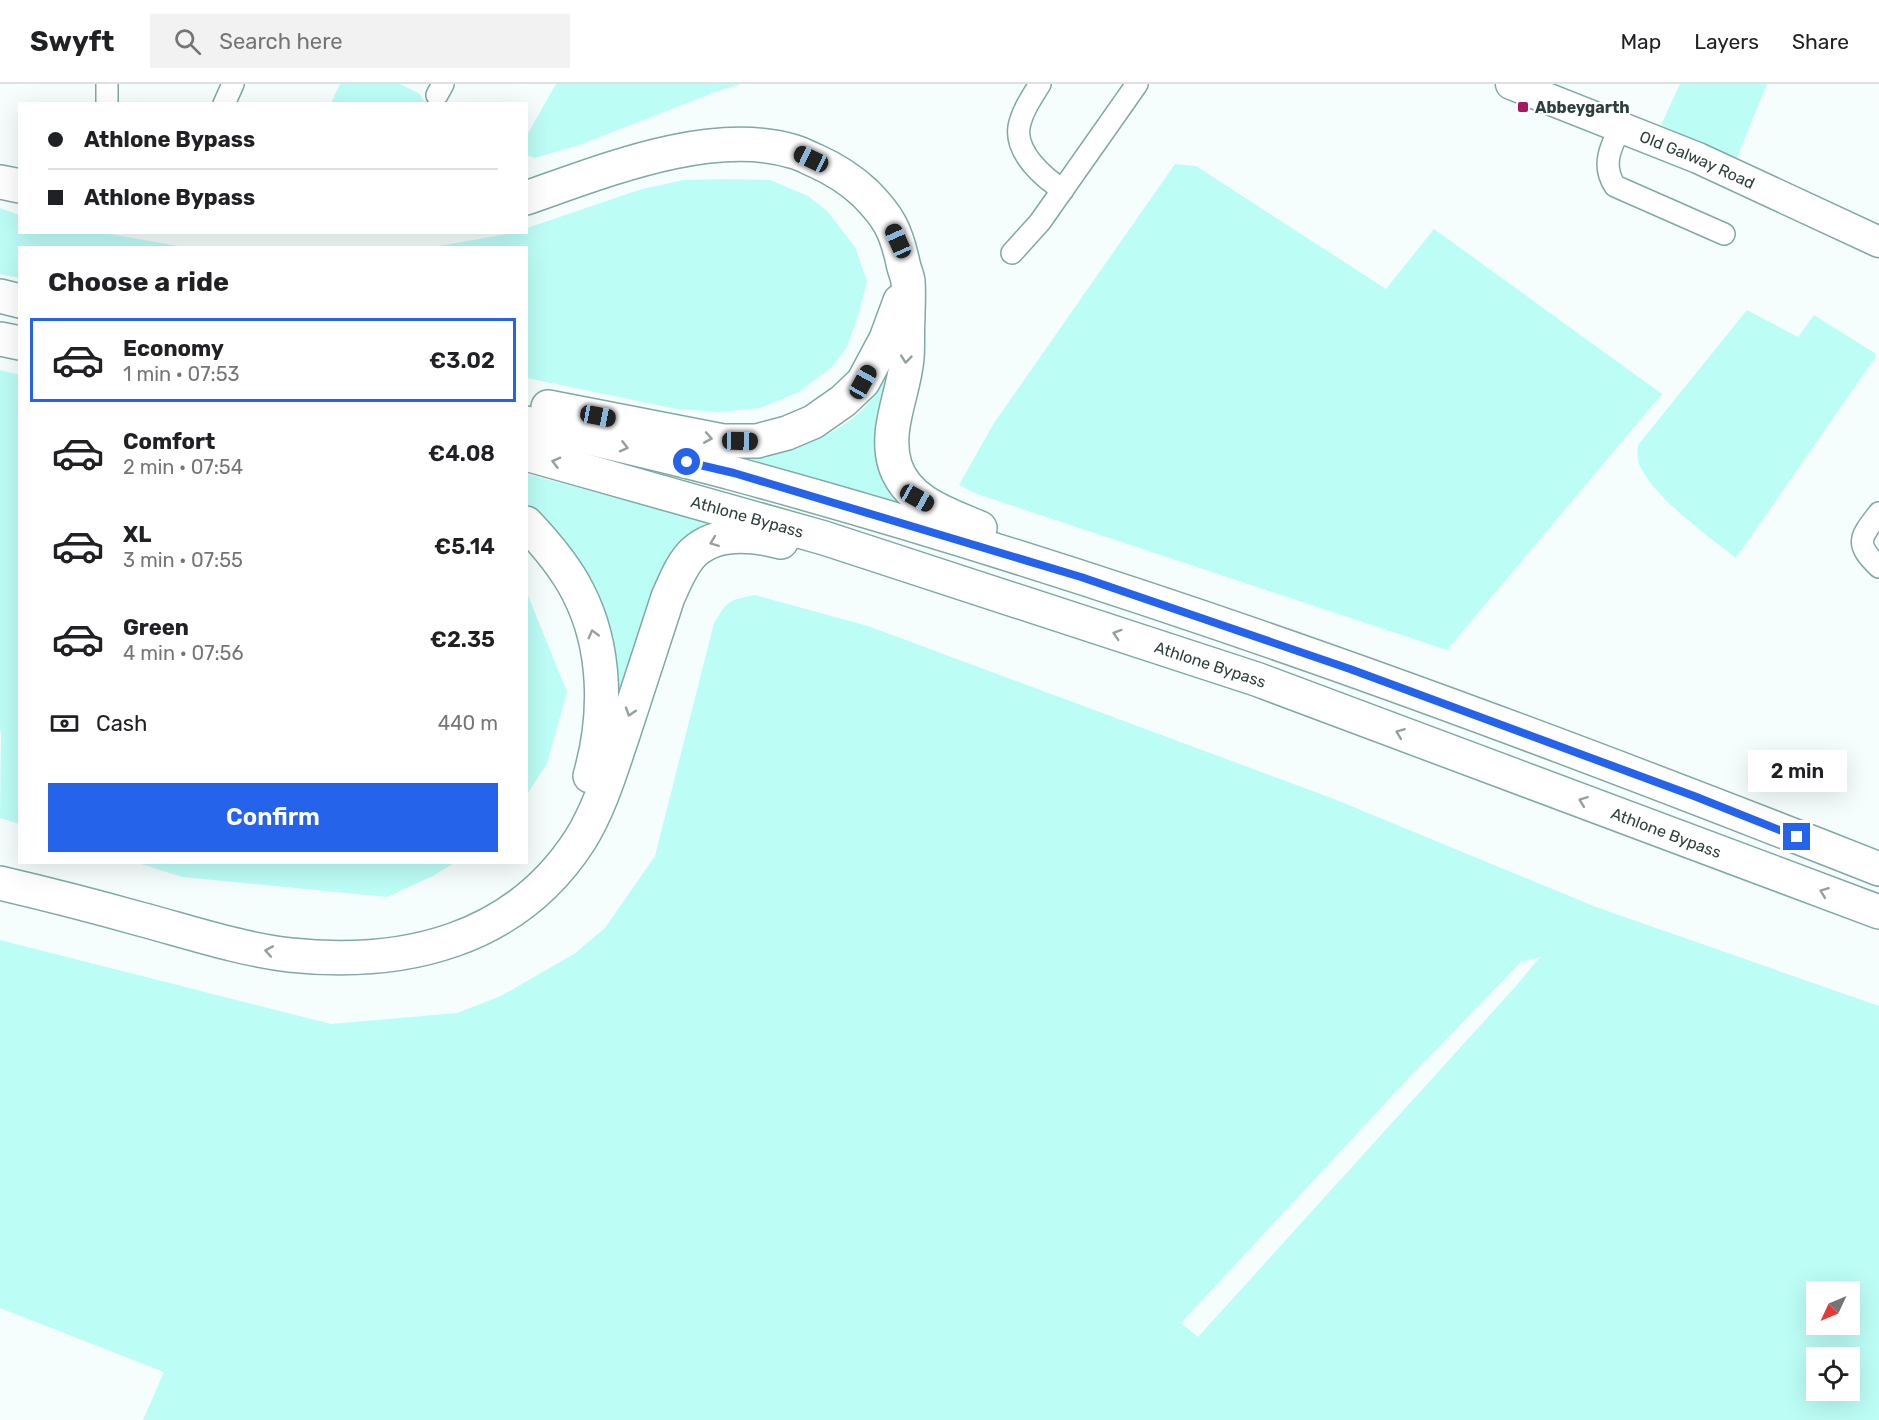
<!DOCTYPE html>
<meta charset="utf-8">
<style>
:root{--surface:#fff;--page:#f2f2f2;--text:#202124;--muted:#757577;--line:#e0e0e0;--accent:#2563eb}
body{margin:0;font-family:Rubik,sans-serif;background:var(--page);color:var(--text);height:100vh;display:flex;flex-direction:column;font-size:22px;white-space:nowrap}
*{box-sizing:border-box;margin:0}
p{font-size:20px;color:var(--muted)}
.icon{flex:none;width:33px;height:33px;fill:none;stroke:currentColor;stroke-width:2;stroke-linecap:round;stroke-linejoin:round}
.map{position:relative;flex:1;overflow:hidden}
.sheet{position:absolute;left:18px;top:162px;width:510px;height:618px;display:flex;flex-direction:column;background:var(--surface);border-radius:0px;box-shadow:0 6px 24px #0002}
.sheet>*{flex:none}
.banner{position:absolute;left:18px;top:18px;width:510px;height:132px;border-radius:0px;box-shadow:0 6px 24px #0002;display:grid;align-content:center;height:132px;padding:0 30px;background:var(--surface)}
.needle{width:39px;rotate:226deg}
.buttons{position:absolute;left:1806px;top:1197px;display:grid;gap:12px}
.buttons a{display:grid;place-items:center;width:54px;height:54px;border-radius:0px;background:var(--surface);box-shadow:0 6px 24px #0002;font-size:30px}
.end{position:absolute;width:27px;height:27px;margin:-14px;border:8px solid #2563eb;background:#fff;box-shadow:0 0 0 3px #fff}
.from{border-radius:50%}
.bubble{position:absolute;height:42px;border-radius:0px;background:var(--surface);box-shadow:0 6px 24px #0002;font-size:20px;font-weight:600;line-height:42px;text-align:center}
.car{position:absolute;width:18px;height:36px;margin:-18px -9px;border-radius:8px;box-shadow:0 0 4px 2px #0007;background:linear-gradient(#222 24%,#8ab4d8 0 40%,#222 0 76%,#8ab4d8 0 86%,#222 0)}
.banner b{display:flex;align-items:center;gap:21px;height:57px;font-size:22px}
.banner b+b{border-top:2px solid var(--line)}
.banner i{width:15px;height:15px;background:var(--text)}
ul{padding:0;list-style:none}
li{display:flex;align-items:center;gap:18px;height:84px;margin:0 12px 9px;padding:0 18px;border:3px solid transparent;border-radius:0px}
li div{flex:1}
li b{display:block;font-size:22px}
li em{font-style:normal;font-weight:600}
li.selected{border-color:var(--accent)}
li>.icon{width:54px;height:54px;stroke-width:1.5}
h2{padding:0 30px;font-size:27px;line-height:72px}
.pay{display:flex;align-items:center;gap:15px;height:66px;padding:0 30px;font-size:22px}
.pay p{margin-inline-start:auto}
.button{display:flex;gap:12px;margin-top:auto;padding:12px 30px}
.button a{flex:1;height:69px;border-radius:0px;background:var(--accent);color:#fff;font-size:24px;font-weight:600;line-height:69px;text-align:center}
header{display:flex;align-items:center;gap:36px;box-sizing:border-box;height:84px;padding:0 30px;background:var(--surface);border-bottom:2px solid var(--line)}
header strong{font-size:28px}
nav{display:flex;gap:33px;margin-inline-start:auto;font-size:21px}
.search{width:420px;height:54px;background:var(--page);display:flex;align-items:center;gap:15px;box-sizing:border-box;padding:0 21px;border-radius:0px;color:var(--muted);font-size:22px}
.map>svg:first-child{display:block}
</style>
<header>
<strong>Swyft</strong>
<div class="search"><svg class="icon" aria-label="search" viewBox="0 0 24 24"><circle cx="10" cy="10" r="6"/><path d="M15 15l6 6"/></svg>Search here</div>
<nav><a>Map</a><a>Layers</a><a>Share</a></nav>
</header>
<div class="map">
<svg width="1879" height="1336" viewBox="0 0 1879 1336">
<rect width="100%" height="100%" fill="#f5fefd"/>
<!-- green -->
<path fill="#bcfdf6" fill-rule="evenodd" d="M340,0h60l20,10 3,6 7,3h-99z
M556,0h185l-23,7 -136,53 -47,14 -8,-3v-20z
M1680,0h87l-31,76 -75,-35z
M1175,80l21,2 190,123 48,-60 228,165 -215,256 -470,-156 -18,-9 35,-62z
M725,95l45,1 38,16 20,16 27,35 12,34 -8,32 -12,34 -15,20 -33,25 -39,16 -41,4 -42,-3 -150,-31 -1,-130 -93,-1 80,-14 13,-1 1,-4 115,-39 42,-9z
M0,124l19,7 1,17 84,1 80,14 -164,1 -1,30 -19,-4z
M1747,226l51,27 16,-22 62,39 -1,4 -139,200c-29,-23 -78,-57 -95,-90 -4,-7 -4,-15 -3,-23z
M894,282l18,144 -187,-54c49,-6 104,-10 140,-49 11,-12 20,-28 29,-41z
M0,286l20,5 -1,449 -19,-6 1,-86 -1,-1z
M527,390l197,53 -7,6 -107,218 2,-96 -85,-146z
M527,509l40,99 -20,72 -20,30z
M755,511l113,31 466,173 262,108 283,99v414h-1736l21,-48 -164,-64v-368l331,84 126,-11 44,-17 73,-42 31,-26 50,-72 59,-233c15,-24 14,-22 41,-28zM1540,873l-24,29 -318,351 -17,-14 225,-242 115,-119zM1816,1208h34v32h-34zM1816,1274h34v32h-34z
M138,779h316l-21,13 -46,21 -205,-20z"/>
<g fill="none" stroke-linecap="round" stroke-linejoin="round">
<!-- minor casing -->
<g stroke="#7fa9a4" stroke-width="24">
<path id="minor" d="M107,0v20
M1040,0c-8,13 -18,27 -21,43 -4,26 25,51 44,63
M437,11l6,-11
M224,20l9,-20
M1621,42c-10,20 -20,39 -6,60l109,48
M1012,169l28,-31 97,-138
M1879,429c-19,25 -25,30 0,54"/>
</g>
<!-- secondary casing -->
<g stroke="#7fa9a4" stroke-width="33">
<g id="secondary">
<path id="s1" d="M1511,0l187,74 181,84"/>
</g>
</g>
<!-- trunk casing -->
<g stroke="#7fa9a4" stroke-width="36">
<g id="trunk">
<path d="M0,98l20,4"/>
<path d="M526,114c78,-27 187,-72 269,-46 7,2 14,6 21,9 18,8 35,19 49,32 24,24 31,38 38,70 1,6 4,12 5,18 1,12 0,24 0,36 -1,14 0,28 -1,41 -3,36 -23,71 -12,107 12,37 52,49 85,63"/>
<path d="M0,212l20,5"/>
<path d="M0,255l20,4"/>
<path d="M548,323l175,34h34l30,-8 26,-11 30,-21 20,-19 23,-43 14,-38"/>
<path d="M526,339c70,17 140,32 209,51 390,106 769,247 1144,395"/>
<path id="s2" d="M526,370l298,84 432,141 623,233"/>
<path d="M526,439c20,21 39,43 52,69 29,56 29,125 12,184"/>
<path d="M0,799c47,11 94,23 140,36 49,13 99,30 150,36 114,12 225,-14 290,-115 20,-32 31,-70 43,-105 15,-46 30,-92 45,-138 7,-15 14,-34 26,-45 23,-21 60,-17 87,-10"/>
</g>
</g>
<!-- minor -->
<use href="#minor" stroke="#fff" stroke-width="21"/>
<!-- secondary -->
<use href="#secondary" stroke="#fff" stroke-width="30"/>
<!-- trunk -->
<use href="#trunk" stroke="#fff" stroke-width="33"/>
</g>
<!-- one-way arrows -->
<defs><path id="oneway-chevron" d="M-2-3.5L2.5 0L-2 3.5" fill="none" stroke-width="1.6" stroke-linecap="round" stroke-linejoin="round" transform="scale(1.5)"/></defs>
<g stroke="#96a09e">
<use href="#oneway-chevron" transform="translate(906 275) rotate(96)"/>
<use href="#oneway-chevron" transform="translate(708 354) rotate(10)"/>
<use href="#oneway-chevron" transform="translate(624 363) rotate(14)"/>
<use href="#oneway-chevron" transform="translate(556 378) rotate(-165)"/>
<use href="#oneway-chevron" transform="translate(714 458) rotate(159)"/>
<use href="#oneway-chevron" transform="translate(593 550) rotate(-105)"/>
<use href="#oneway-chevron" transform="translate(1117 550) rotate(-162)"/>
<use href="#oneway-chevron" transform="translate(630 628) rotate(108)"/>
<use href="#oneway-chevron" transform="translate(1400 649) rotate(-159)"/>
<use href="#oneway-chevron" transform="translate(1583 717) rotate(-159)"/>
<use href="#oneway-chevron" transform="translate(1824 808) rotate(-159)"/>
<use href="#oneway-chevron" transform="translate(269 867) rotate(-170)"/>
</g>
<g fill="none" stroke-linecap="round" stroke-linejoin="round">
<!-- route -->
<path stroke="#2563eb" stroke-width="8" d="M687,378l47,11 347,104 269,92 344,127 103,41"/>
</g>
<!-- markers -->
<rect fill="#a51a5f" stroke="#fff" stroke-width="2" x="1517" y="17" width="12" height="12" rx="3"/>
<g text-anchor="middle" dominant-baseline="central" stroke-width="4.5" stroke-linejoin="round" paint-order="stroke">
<!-- poi labels -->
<g font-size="16" font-weight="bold" fill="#2e403e" stroke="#fff" text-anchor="start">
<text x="1535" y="23">Abbeygarth</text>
</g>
<!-- street labels -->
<g font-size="16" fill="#2e403e" stroke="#fff">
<text stroke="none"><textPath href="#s1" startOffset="201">Old Galway Road</textPath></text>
<text stroke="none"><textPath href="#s2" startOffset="230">Athlone Bypass</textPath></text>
<text stroke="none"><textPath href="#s2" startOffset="716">Athlone Bypass</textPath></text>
<text stroke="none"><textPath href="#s2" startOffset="1202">Athlone Bypass</textPath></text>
</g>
</g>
</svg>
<div class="buttons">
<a><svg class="needle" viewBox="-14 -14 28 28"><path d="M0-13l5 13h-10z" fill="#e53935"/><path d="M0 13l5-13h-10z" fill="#757577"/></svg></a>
<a><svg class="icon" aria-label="locate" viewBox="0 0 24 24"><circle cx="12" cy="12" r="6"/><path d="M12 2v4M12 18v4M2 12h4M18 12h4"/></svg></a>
</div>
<i class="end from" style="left:687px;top:378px"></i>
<i class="end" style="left:1797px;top:753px"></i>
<div class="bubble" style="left:1748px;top:666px;width:99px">2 min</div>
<i class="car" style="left:811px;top:75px;rotate:295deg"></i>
<i class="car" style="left:898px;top:157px;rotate:336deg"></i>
<i class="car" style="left:863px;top:298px;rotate:29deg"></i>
<i class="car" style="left:598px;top:332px;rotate:101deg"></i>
<i class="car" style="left:740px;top:357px;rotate:91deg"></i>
<i class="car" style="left:917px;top:414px;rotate:119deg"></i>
<div class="banner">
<b><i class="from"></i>Athlone Bypass</b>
<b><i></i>Athlone Bypass</b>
</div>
<section class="sheet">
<h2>Choose a ride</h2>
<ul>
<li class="selected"><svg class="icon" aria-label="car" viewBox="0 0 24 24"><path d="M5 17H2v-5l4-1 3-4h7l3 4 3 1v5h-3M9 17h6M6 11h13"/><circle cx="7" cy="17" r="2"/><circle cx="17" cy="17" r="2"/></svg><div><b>Economy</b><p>1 min · 07:53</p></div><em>€3.02</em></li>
<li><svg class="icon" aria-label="car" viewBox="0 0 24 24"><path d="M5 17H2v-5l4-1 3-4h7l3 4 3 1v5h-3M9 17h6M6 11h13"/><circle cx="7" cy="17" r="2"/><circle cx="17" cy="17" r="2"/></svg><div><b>Comfort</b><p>2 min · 07:54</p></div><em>€4.08</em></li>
<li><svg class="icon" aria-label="car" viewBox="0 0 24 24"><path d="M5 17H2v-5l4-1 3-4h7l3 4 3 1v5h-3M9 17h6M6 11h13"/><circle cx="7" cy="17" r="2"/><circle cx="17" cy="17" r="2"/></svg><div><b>XL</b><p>3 min · 07:55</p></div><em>€5.14</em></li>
<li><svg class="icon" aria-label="car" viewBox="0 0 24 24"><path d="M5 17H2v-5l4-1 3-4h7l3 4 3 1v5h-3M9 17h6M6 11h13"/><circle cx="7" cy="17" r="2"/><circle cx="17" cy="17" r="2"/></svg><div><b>Green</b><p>4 min · 07:56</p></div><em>€2.35</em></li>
</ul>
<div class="pay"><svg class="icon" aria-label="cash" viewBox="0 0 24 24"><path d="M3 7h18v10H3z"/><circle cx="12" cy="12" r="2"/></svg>Cash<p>440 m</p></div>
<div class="button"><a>Confirm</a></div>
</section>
</div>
